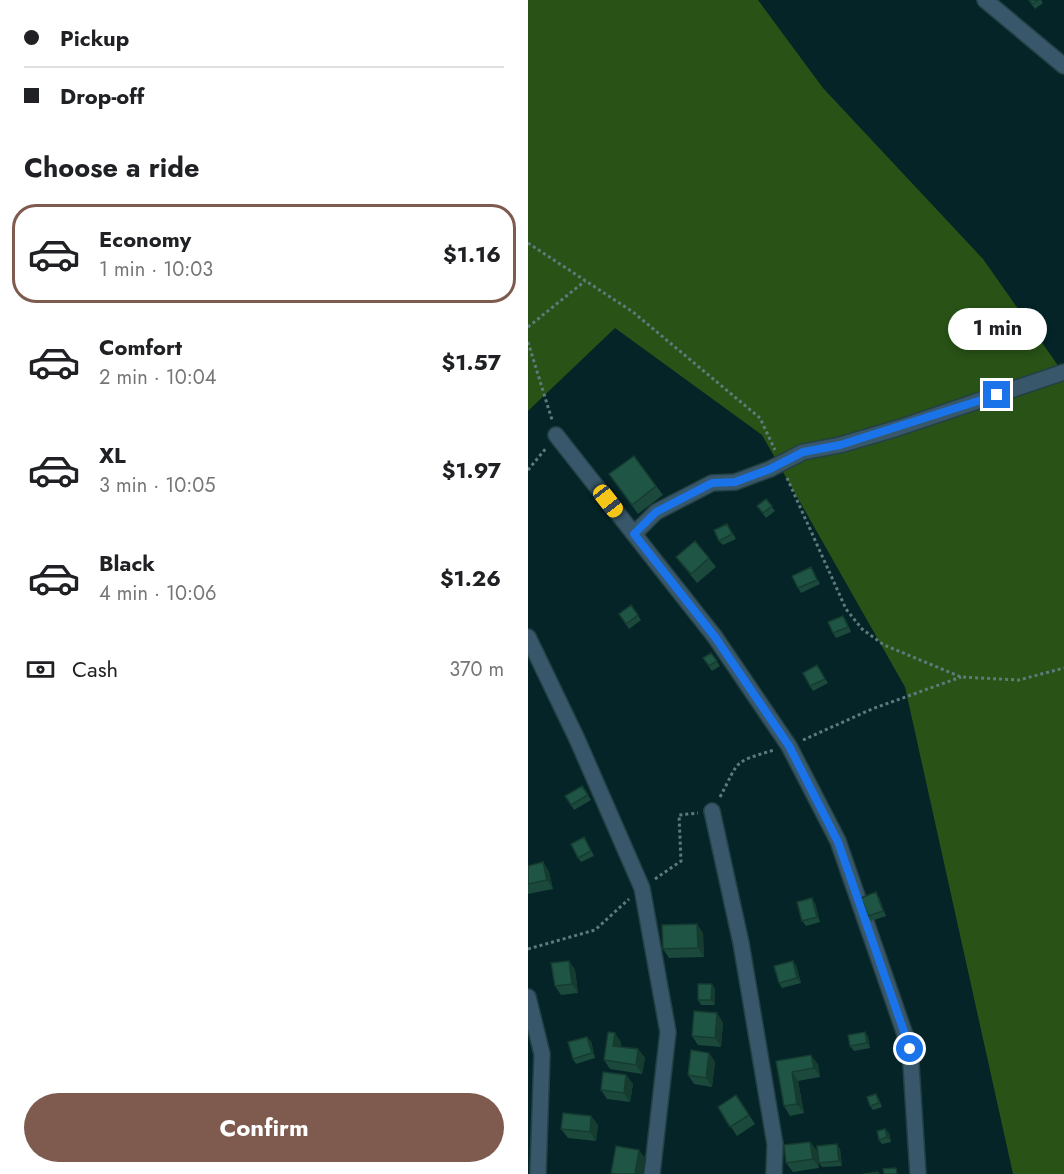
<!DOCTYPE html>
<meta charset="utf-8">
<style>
:root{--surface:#fff;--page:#f2f2f2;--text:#202124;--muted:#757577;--line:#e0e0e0;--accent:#7f5a4f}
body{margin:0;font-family:Jost,sans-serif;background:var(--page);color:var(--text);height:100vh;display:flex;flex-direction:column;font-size:22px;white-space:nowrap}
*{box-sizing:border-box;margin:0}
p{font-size:20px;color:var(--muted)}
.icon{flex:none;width:33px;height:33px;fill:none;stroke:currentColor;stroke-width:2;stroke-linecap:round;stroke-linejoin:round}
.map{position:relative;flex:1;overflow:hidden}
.side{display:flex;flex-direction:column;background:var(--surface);width:528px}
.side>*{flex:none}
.hud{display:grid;align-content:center;height:132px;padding:0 24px;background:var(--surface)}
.end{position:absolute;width:27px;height:27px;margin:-14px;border:8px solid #1a73e8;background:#fff;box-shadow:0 0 0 3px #fff}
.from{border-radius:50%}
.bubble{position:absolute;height:42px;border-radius:21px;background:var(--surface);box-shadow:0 3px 9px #0003;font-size:20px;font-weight:700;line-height:42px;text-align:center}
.car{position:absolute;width:18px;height:36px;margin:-18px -9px;border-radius:8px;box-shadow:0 0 4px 2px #0007;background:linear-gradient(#f5c518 24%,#345 0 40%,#f5c518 0 76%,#345 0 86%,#f5c518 0)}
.hud b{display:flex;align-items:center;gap:21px;height:57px;font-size:22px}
.hud b+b{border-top:2px solid var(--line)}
.hud i{width:15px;height:15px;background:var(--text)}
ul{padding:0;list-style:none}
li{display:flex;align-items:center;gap:18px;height:99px;margin:0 12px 9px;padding:0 12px;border:3px solid transparent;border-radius:24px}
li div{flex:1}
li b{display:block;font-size:22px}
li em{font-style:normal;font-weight:700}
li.active{border-color:var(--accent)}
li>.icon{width:54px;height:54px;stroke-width:1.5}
h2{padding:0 24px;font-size:27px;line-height:72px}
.pay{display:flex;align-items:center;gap:15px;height:66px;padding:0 24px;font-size:22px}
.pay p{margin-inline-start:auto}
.cta{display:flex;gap:12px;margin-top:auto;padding:12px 24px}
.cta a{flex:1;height:69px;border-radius:36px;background:var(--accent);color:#fff;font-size:24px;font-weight:700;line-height:69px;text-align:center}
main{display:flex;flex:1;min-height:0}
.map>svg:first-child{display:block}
</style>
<main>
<section class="side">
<div class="hud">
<b><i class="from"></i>Pickup</b>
<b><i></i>Drop-off</b>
</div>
<h2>Choose a ride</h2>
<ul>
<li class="active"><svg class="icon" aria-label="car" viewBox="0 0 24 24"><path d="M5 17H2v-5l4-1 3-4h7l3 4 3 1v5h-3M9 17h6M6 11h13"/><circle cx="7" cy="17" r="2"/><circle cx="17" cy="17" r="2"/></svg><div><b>Economy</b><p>1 min · 10:03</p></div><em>$1.16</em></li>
<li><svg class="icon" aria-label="car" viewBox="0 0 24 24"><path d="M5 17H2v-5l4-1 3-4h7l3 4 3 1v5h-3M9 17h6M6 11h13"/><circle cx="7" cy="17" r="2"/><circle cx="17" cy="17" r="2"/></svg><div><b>Comfort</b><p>2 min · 10:04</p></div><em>$1.57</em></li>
<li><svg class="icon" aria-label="car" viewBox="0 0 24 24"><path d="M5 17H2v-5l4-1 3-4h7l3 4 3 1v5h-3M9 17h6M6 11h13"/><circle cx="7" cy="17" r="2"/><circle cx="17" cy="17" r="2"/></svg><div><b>XL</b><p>3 min · 10:05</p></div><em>$1.97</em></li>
<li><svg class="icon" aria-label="car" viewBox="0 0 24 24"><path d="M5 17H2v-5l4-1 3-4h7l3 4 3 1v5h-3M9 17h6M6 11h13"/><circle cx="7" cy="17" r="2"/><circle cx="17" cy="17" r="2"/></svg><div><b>Black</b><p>4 min · 10:06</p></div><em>$1.26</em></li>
</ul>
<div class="pay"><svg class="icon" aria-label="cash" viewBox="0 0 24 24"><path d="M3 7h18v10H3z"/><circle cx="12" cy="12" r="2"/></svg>Cash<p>370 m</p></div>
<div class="cta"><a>Confirm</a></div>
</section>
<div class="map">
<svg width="536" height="1174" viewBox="0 0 536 1174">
<rect width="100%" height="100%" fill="#042427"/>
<!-- green -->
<path fill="#285216" d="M0,0h230l65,88 160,171 81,115v800h-51l-108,-487 -143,-252 -147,-107 -87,83z"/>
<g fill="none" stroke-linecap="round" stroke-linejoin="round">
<!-- street casing -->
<g stroke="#234144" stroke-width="18">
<path id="street" d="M457,0l79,66
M28,435l159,202 74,109 49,95 72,208 8,125
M106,534l22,-22 56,-29 23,-1 35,-13 33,-17 37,-7 58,-17 166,-56
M0,637l49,102 65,149 26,144 -16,142
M184,811l29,132 34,201 -1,30
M0,997l14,57 -4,120"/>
</g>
<!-- path -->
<path stroke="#5f7a7c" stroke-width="3" stroke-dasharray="3 3" stroke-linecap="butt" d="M0,243l105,69 127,106 15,32
M0,327l57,-46
M0,342l24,78
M0,470l19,-23
M259,478l59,131 16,20 22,16 77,32 58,3 45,-12
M275,740l69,-31 89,-32
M192,797c20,-37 11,-34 54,-47
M127,879l26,-18 -2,-46 19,-2
M0,949l67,-19 34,-31"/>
<!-- street -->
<use href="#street" stroke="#38576a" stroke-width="15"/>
</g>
<!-- wall -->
<path fill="#1b493b" d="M500,0h13l2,3 -8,6z
M106,456l29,39 -25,19 -29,-40z
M238,499l9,12 -9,7 -9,-12z
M202,528l6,11 -13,6 -4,-4z
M148,557l33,1 7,9 -19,16 -14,-17z
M283,567l9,17 -19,9 -3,-5z
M103,605l10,15 -12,9 -10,-15z
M315,616l3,4 5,12 -15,6 -3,-5z
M183,653l9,13 -8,5 -9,-13z
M289,665l11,18 -15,8 -3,-5z
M57,790l6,10 -17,10 -3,-5z
M59,842l7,14 -13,6 -3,-4z
M15,862l6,10 4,17 -25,5v-28z
M351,897l7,19 -15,5 -3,-5z
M287,903l5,19 -14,4 -4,-5z
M175,933l1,24 -35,1 -6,-9z
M41,961l6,9 3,23 -17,2 -6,-9z
M268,965l5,18 -19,5 -3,-5z
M184,984l3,5v16h-14l-3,-5z
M189,1013l6,10 -2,24 -23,-2 -6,-9z
M340,1036l2,12 -16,3 -4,-5z
M63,1041l4,17 -19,6 -3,-5z
M93,1042v5l17,2 7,9 -3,16 -32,-5 -6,-9z
M181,1053l6,9 -3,25 -18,-3 -6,-9z
M248,1061l42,3 2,13 -22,4 6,32 -14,3 -6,-10z
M98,1075l7,9 -3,18 -23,-3 -6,-9z
M348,1094l3,5 3,8 -9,3 -3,-4z
M208,1095l19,29 -18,12 -19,-29z
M63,1116l7,9 -2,16 -28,-3 -7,-9z
M357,1129l4,4 2,9 -9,2 -3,-4z
M282,1142l7,9 2,17 -26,4 -7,-9z
M312,1149l2,17 -20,1 -3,-4z"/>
<!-- shaded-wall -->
<path fill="#163c30" d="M15,862l6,10 4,17 -6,-9z
M348,892l3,5 7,19 -3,-5z
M284,898l3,5 5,19 -3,-5z
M169,924l6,9 1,24 -6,-9z
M41,961l6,9 3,23 -6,-9z
M265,961l3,4 5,18 -4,-5z
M184,984l3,5v16l-4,-5z
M189,1013l6,10 -2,24 -6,-9z
M337,1032l3,4 2,12 -3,-5z
M87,1033l6,9 -1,13 -7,-9z
M59,1037l4,4 4,17 -3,-5z
M110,1049l7,9 -3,16 -6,-9z
M181,1053l6,9 -3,25 -6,-9z
M283,1055l7,9 2,13 -6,-9z
M264,1072l6,9 6,32 -7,-9z
M98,1075l7,9 -3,18 -6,-9z
M63,1116l7,9 -2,16 -6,-9z
M357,1129l4,4 2,9 -4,-5z
M282,1142l7,9 2,17 -6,-9z
M309,1144l3,5 2,17 -3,-5z
M111,1150l7,9 -3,15h-8z"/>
<!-- building -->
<path fill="#1f5545" stroke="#163c30" stroke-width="1.5" d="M501,0h9l-6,4z
M106,456l22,30 -24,19 -23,-31z
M238,499l6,7 -9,7 -6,-7z
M199,524l5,10 -13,7 -5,-11z
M167,541l14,17 -18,16 -15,-17z
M283,567l6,13 -19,8 -6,-12z
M103,605l7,10 -12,9 -7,-10z
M315,616l5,11 -15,6 -5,-11z
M183,653l6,8 -8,5 -6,-8z
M289,665l8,14 -15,7 -7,-13z
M54,786l6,9 -17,10 -6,-9z
M56,837l7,14 -13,7 -7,-14z
M15,862l4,18 -19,4v-18z
M348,892l7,19 -15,5 -7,-18z
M284,898l5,19 -15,4 -5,-19z
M169,924l1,24 -35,1 -1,-24z
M41,961l3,23 -17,2 -4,-23z
M265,961l4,17 -18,5 -5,-17z
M170,984h14l-1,16h-13z
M166,1011l23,2 -2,25 -23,-2z
M80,1032l7,1 -2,13 25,3 -2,16 -32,-5z
M337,1032l2,11 -17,3 -2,-11z
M59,1037l5,16 -19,6 -5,-17z
M163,1050l18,3 -3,25 -18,-3z
M283,1055l3,13 -22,4 5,32 -13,2 -8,-45z
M75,1072l23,3 -2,18 -23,-3z
M348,1094l3,9 -9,3 -3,-9z
M208,1095l13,20 -19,12 -12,-20z
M35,1113l28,3 -1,16 -29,-3z
M357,1129l2,8 -8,3 -2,-9z
M282,1142l3,17 -27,4 -2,-18z
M309,1144l2,17 -20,2 -2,-17z
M88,1146l23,4 -4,24h-19l-5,-1z
M368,1168l1,6h-13l-1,-5z
M350,1172l1,2h-16z"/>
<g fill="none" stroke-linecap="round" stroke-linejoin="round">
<!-- route -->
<path stroke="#1a73e8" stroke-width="8" d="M382,1049l-72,-207 -49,-96 -74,-109 -81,-103 22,-22 56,-29 23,-1 35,-13 33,-17 37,-7 157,-50"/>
</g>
</svg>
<i class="end from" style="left:382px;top:1049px"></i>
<i class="end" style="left:469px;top:395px"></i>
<div class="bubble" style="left:420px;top:308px;width:99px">1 min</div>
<i class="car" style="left:80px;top:501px;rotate:142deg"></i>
</div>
</main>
